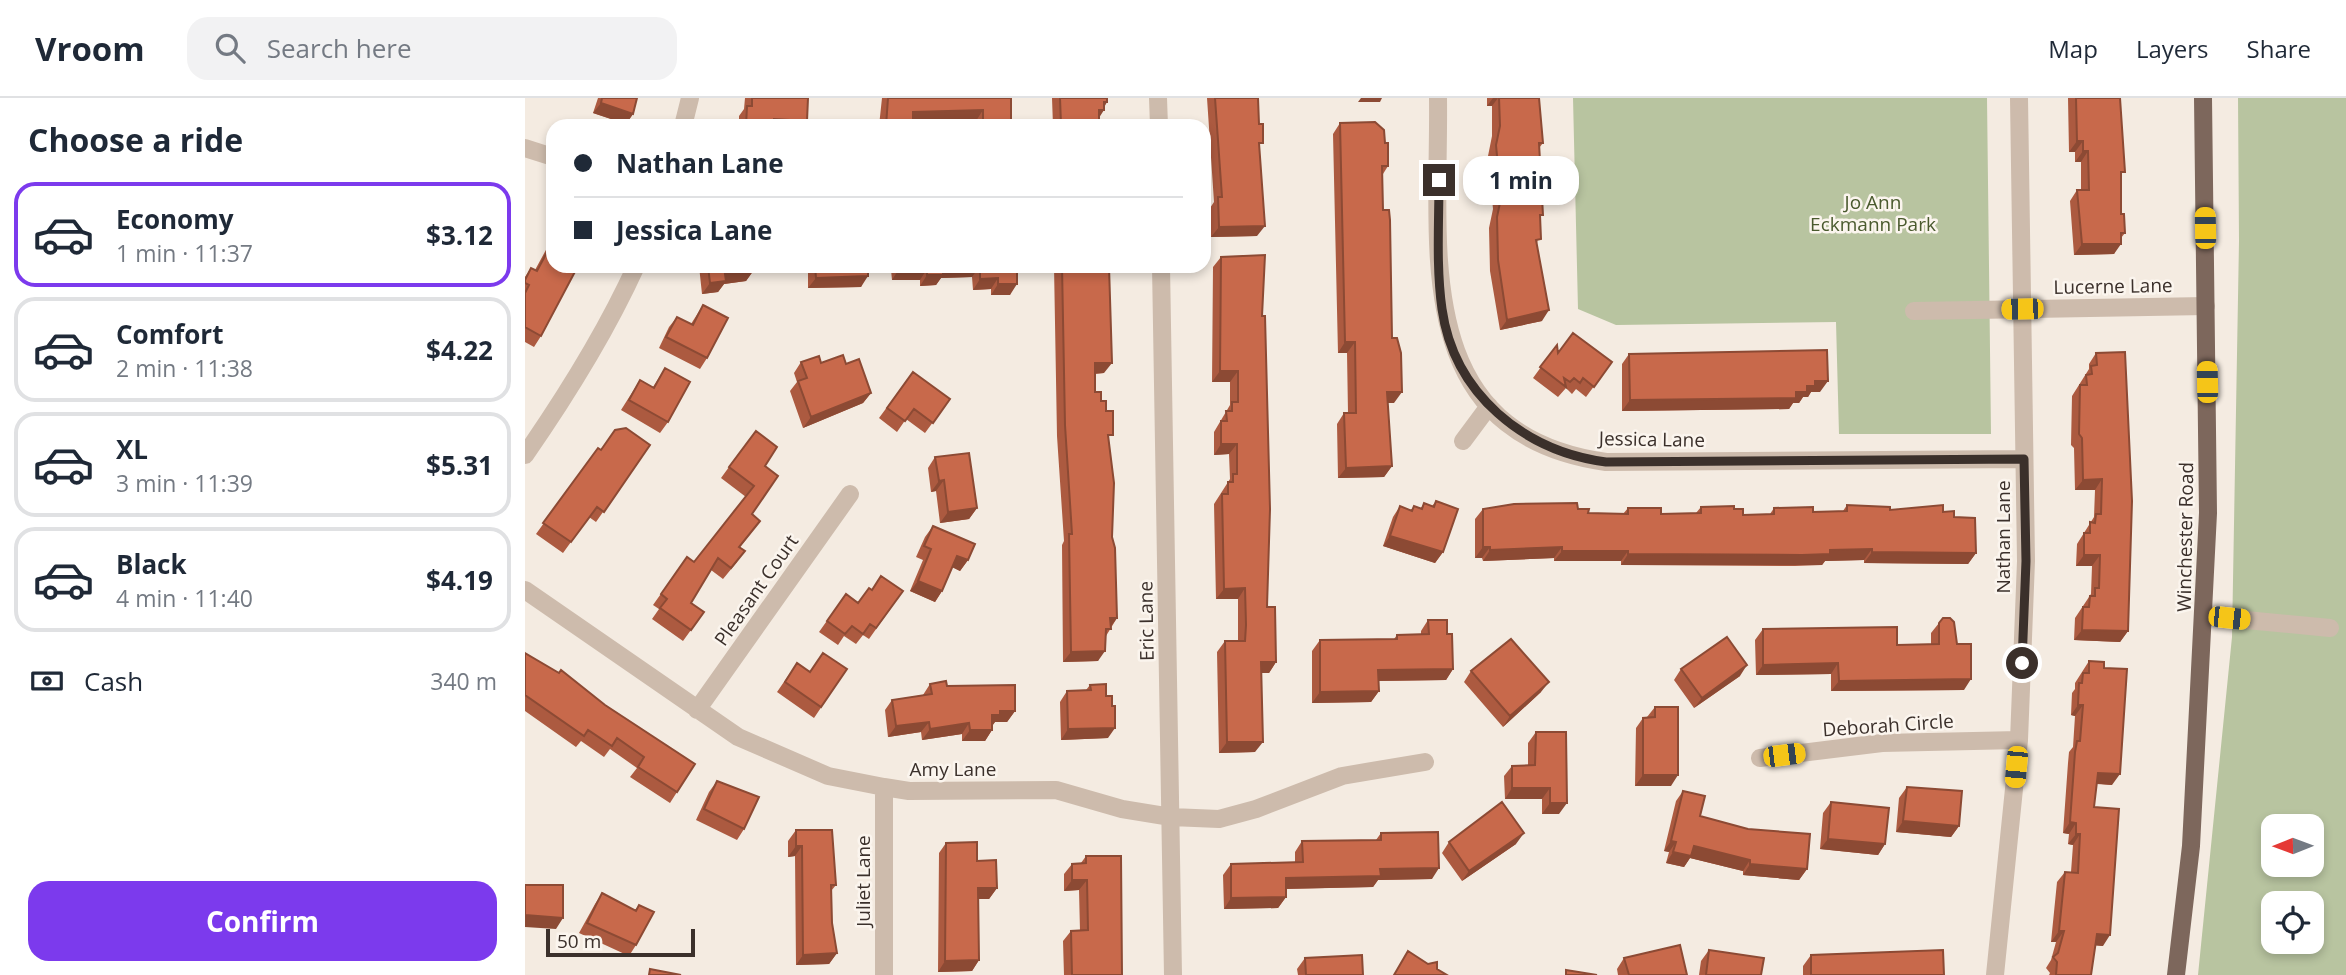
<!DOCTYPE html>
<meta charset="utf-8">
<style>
:root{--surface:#fff;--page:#f2f2f3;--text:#1f2937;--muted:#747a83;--line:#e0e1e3;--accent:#7c3aed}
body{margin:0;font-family:"Open Sans",sans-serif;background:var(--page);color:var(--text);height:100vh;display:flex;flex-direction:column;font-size:26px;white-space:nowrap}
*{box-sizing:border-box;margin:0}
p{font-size:23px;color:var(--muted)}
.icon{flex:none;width:38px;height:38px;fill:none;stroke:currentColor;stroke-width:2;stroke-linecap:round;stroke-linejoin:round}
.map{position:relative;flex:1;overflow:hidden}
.side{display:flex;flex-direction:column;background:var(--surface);width:525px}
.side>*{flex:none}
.top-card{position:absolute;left:21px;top:21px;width:665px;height:154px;border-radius:21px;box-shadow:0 4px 10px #0003;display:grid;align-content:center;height:154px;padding:0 28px;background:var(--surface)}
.needle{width:46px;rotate:269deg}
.controls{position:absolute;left:1736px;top:716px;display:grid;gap:14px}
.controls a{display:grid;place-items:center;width:63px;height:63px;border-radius:14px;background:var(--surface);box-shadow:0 4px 10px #0003;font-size:35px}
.scale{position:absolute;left:21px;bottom:18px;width:149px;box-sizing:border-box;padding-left:7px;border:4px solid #3b302b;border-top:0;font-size:19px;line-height:24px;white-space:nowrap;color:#3b302b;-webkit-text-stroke:5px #fbf5ee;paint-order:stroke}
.end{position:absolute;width:32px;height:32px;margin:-16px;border:9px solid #3b302b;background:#fff;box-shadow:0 0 0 4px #fff}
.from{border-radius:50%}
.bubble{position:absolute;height:49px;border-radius:21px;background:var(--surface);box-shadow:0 4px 10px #0003;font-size:23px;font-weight:700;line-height:49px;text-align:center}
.car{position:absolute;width:21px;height:42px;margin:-21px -10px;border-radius:9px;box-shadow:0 0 5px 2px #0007;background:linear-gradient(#f5c518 24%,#345 0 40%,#f5c518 0 76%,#345 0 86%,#f5c518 0)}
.top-card b{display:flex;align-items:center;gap:24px;height:66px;font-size:26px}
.top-card b+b{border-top:2px solid var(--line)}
.top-card i{width:18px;height:18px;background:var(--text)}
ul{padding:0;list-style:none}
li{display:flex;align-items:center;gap:21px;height:105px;margin:0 14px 10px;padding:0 14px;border:4px solid var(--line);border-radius:21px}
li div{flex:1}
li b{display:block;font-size:26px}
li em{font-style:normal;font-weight:700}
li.active{border-color:var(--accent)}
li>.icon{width:63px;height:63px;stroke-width:1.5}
h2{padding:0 28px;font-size:32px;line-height:84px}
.pay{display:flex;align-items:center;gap:18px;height:77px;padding:0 28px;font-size:26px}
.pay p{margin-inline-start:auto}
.cta{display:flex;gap:14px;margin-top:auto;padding:14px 28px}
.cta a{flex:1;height:80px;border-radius:21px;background:var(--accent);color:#fff;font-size:28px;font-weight:700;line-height:80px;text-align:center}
header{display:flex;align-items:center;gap:42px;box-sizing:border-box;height:98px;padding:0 35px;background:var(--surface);border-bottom:2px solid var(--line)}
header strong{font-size:33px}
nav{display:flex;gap:38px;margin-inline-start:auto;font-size:24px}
.search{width:490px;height:63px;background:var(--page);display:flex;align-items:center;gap:18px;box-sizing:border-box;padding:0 24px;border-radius:21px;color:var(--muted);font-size:26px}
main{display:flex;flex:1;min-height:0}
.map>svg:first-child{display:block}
</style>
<header>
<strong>Vroom</strong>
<div class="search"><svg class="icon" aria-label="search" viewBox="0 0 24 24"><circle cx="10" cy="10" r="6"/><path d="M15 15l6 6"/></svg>Search here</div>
<nav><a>Map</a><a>Layers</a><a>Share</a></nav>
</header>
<main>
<section class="side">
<h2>Choose a ride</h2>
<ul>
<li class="active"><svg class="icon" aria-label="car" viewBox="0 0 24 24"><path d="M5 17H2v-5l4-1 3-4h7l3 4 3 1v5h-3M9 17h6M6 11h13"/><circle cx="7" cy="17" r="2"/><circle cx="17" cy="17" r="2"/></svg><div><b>Economy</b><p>1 min · 11:37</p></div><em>$3.12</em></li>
<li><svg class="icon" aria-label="car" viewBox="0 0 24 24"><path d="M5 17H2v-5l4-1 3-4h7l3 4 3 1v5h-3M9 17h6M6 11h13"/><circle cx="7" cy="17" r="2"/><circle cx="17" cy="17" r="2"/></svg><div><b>Comfort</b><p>2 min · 11:38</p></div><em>$4.22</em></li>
<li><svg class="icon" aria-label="car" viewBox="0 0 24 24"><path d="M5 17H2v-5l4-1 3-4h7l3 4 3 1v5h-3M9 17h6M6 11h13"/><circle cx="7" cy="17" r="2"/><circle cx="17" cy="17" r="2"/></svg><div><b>XL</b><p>3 min · 11:39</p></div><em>$5.31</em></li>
<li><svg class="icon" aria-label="car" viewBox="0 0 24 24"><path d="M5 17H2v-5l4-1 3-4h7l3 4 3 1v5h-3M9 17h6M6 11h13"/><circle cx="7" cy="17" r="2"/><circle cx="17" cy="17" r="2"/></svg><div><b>Black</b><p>4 min · 11:40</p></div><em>$4.19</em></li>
</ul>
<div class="pay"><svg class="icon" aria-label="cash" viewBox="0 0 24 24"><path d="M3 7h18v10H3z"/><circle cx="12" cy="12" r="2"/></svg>Cash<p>340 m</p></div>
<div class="cta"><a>Confirm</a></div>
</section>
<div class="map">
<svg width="1821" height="877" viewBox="0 0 1821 877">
<rect width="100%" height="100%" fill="#f4ebe1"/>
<!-- green -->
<path fill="#b8c4a0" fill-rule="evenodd" d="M1048,0h414l4,336h-152l-3,-112 -220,3 -38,-16z
M1713,0h108v877h-148l34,-338 7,-396zM1748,728h39v38h-39zM1748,805h39v39h-39z"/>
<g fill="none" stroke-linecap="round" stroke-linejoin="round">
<!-- minor -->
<path stroke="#cdbbac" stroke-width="18" d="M633,0l1,28
M913,0c2,149 -30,336 168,364l418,-3
M158,28l7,-28
M0,50l28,9
M636,168l12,709
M1389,213l292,-5
M938,343l26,-35
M0,357c41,-59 81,-123 111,-189
M0,492l213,147 90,39 56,11 25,4 147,-1 66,19 49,8 48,2 37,-10 86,-33 83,-14
M1679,518l126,12
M172,612l153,-216
M1235,660l122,-15 137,-3
M359,689v188
M1470,877l24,-235 7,-179 -7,-463"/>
<!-- major -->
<path stroke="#7d675c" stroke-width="18" d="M1651,877l15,-129 17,-333 -5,-415"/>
</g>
<!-- wall -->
<path fill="#ac5a40" d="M73,0h39l-4,16 -7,10 -33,-11z
M220,0h63l-4,28h-65v-10l5,-7z
M357,0h129l-1,28h-34v-5l-63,2v3h-34z
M527,0h55v4l-8,15 -1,9h-45z
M682,0h51l2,49 -3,89 -46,1 -1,-29 4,-6z
M962,0h52l4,45 -4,5 1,72 -3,24 5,77 -42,9 -10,-59 -1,-43 4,-19 -5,-53 4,-20v-30h-5z
M1543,0h52l1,116 4,19 -4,5 -7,16 -40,1 -4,-54 7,-11h4v-28h-6v-10h-6z
M815,25l45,20 3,23 -5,8v36l9,128 2,65h-6l4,63 -8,11 -46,1 -1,-54 7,-11h4l-1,-60h-9l-5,-219z
M28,139v29l-12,70 -7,11 -9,-5v-65l6,-9 4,2z
M696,159l41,59 5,291 9,55 -7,11h-8l-6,79 -36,1 -2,-101 8,-11h13v-42h-22l-2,-95 16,-25 -1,-25 -15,1v-23l16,-27v-23h-18l1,-115z
M174,168h58l-11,15 -22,3 -6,8 -16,2z
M283,168h209l-7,29h-19v-6l-18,1 -1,-13 -31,1 -5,7 -16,1v-6h-28l-1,-10h-23l-7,17 -53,1z
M529,168h55l-5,107 -9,1v18l6,9 8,40 3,96 5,81 -11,18 -8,25 -35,1 -1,-117 2,-4 -7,-105z
M178,207l4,53 -7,11 -41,-21 10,-21 8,-10 14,7z
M1032,247l1,8 54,9 -26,35 -10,-8 -4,5 -6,-6 -8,9 -25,-19z
M1571,255l32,278 -8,11 -46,-2 1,-22 16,-24 1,-28h-16l1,-22 17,-27 1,-27h-20l-1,-42 -3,-3 1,-49 17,-27v-5z
M1104,256l191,38h-9l-3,5h-5l-4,6h-6l-4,6 -167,2v-47z
M276,264l45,2 25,29 -8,10 -60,25 -13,-37 7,-9 -3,-9z
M140,270l3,54 -8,11 -39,-23 19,-30 13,7z
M388,274l37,27 -25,34 -19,-14 -9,13 -18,-14z
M125,347l-54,77 -7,-5 -26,36 -27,-19 62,-86 3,2z
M410,359l42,51 -8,11 -29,4 -4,-32 -5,1 -3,-24z
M240,368l-13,48 8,7 -20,26 -3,15 -14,17 -12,-9 -20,33 13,9 -21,29 -31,-22 7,-10 -6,-4 34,-48 7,5 52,-65 -25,-19 8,-11z
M911,403l7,51 -8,11 -52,-17 10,-29 7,-11 11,4 3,-4 7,2 3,-5 8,3z
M1322,407l43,5 53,2 11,5 22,36 -8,11 -104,-1v-3l-39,1 -3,4 -27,1 -174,-1v-4h-67v-3l-71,3 -1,-3h-7v-39l8,-10h95l10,4 35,1 5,-6 33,6 35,-1 5,-6 33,2 9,6 27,-1 4,-6 39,4 30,-1z
M408,428l35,34 -8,11 -8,-4 -10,24 -7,11 -25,-11 13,-31 -7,-3 9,-20z
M347,492l31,1 -34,48 -6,-4 -7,9 -12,-8 -6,9 -19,-13 27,-38 12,8z
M903,522l19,14 6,35 -7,11 -67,1v10l-8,11 -59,1v-52l8,-11 74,-1 3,-4 24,-1v-3z
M1414,525l18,21 7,46 -133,1v-17l-75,1 -1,-35 8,-11 134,16 34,-1v-11z
M0,555l80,52 72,87 -7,11 -40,-26 7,-9 -27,-19 -6,8 -23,-16 -5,6 -51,-36z
M1564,563l15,7 8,117 -15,-1 -3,23 9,139 -8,-1 -4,30h-42l1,-2 -4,-5 5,-8 5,-18h-5l6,-60 8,-10h6l2,-27 -5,-1 1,-10 -6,-1 5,-70 1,-11 4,-5 2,-31 -4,-1 1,-22 3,-4v-6z
M272,565l13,9 37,-3 -33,49 -37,-26z
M1156,571l59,7 -46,32 -20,-28z
M946,573l70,21 -38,35 -39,-45z
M405,586l17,2 68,25 -8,11h-12l-3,4v4l-7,11h-23v-7l-40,6 -1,-8 -33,5 -3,-27 7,-10 31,-5z
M565,587l16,11 2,42 -47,2 -1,-38 7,-11 19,-1z
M1130,609l16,79h-36l1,-58 7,-10 4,-1z
M1011,634l23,82h-17v-15h-37l-1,-23 8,-10 16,-1v-22z
M192,683l27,48 -7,11 -41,-20 13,-28z
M1382,689l52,39 -8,11 -55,-5 3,-34z
M1158,693l17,25 107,53 -8,11 -56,-5v-4l-53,-13 -6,9 -18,-4 3,-11 -5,-1 12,-50z
M1306,704l54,42 -7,11 -58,-6 3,-36z
M271,732l40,55 -5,6 1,32 5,30 -8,11 -33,1 -1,-109 -7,1v-16z
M856,735l51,46 -54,1 -5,7 -87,2v8l-8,11 -54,1 -1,-34 8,-11 64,-1v-11l7,-11 74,-1z
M924,744l67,2 -54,37 -20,-28z
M421,745l31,18 20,27 -8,11h-11l1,61 -7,11 -34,1 1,-119z
M561,758l36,119h-58l-1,-34 8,-10h9l-1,-41 -15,1v-17l8,-10 9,-1z
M77,795l33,17 4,-5 -3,40 -7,11 -50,-23 16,-29z
M1184,852l52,25h-62l2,-14z
M1286,857l133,20h-141v-9z
M780,860l58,17h-65l-1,-6z
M1099,860l63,17h-69l-1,-6z"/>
<!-- shaded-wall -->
<path fill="#8c4a34" d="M836,0h21l-2,4h-22z
M968,0h5l-6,8h-5z
M579,4h3l-6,8h3l-7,11h-6z
M76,5l32,11 -7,10 -33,-11z
M458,12l-7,11 -71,2 8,-11z
M249,21l33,2 -3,5h-35z
M574,25l-1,3h-39l2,-2z
M1552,43h6l-8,11h-6z
M1558,53h5l-7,11h-6z
M740,128l-8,10 -46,1 8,-10z
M1557,146h39l-7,10 -40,1z
M338,168h31l-3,4h-31z
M455,168l-8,11 -31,1 -5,7 -16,1 7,-11 16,-8z
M374,171h28l-7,11h-28z
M228,173l-7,10 -22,3 -6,8 -16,2 8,-11 15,-9z
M343,178l-7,11 -53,1 8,-10z
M473,180l-7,11 -18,1 7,-11z
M473,186h19l-7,11h-19z
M1024,212l-7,11 -42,9 7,-10z
M820,244h10l-8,11h-9z
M570,265h17l-8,10 -17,1z
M695,273h18l-8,11h-18z
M1290,283h13l-8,11h-9l-3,5h-5l-4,6h-6l-4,6 -167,2 8,-11 166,-8z
M862,294h15l-8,11h-15z
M346,295l-8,10 -60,25 8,-11z
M696,346h16l-8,10 -15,1z
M867,368l-8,11 -46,1 8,-10z
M1577,381l-7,11h-20l8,-10z
M419,382l-8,11 -5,1 8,-11z
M452,410l-8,11 -29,4 8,-11z
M865,438l53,16 -8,11 -52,-17z
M958,449h7l-8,11h-7z
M1037,449l-8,11 -71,3 7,-11z
M1347,451l-8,11 -39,1 -3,4h-201l7,-11z
M1037,453h66l-7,10h-67z
M1347,454l104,1 -8,11 -104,-1z
M1559,457h16l-8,11h-16z
M432,458l11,4 -8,11 -10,-5z
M393,483l24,10 -7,11 -25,-11z
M720,490l-7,11h-22l8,-10z
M585,520h7l-8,11z
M1557,532l46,1 -8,11 -46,-2z
M580,553l-7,10 -35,1 8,-10z
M736,564h15l-7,11h-16z
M1313,565l-7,11 -75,1 7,-10z
M1222,567l-7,11 -46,32 8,-10z
M928,571l-7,11 -75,1 7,-11z
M1446,581l-7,11 -133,1 8,-10z
M1024,584l-8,10 -38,35 7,-11z
M854,593l-8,11 -59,1 8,-11z
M1553,607h5l-8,11 -4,-1z
M475,613h15l-8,11h-12l-3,4v-11z
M404,624l-8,10 -33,5 8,-11z
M444,625l-7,11 -40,6 8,-11z
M590,630l-7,10 -47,2 7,-11z
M445,632h22l-7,11h-23z
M702,644h36l-8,10 -36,1z
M1573,675l22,1 -8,11 -22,-2z
M1118,677h35l-7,11h-36z
M987,690h38l-8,11h-37z
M1025,705h17l-8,11h-17z
M1378,723l56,5 -8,11 -55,-5z
M1545,724l6,1 -7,11 -6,-1z
M999,735l-8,11 -54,37 7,-10z
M1551,736h4l-7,11 -5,-1z
M1303,741l57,5 -7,11 -58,-6z
M1146,743l5,1 -7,10 -5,-1z
M271,748h6l-7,10 -7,1z
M1169,748l56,14 -7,11 -53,-13 -6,9 -18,-4 7,-11z
M1225,766l57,5 -8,11 -56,-5z
M914,770l-7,11 -54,1 -5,7 -95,2 8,-11 94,-9z
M547,782h15l-8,10 -15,1z
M453,790h19l-8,11h-19z
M761,799l-8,11 -54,1 7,-11z
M0,817l38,3 -7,11 -31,-2z
M1534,833h5l-8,11h-5z
M1572,836l13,1 -7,11 -14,-1z
M312,855l-8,11 -33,1 7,-10z
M454,862l-7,11 -34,1 7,-11z"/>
<!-- building -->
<path fill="#c8694b" stroke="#8c4a34" stroke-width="2" d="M77,0h35l-4,16 -32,-11z
M227,0h56l-1,23 -33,-2v7h-28l1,-20h5z
M363,0h123v27h-28v-15l-70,2v14h-27z
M535,0h47v4h-3v8h-5v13l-38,1z
M690,0h43l1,26h4v19h-4l6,83 -46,1 -1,-30h4z
M974,0h40l4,45h-4l4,72h-3l1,24 -5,1 13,70 -42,10 -9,-60 -1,-43 4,-19 -5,-53 4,-19z
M1551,0h44l5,74h-4v42h3l1,19h-4v11h-39l-5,-54h12l-1,-39h-5v-10h-6z
M850,24l9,8 1,13h3v23h-6l1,44h6l1,10 2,118h5l4,15 1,39h-15l5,74 -46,2 -2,-55h12l-1,-71h-10l-5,-219z
M28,143v25h25l-37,70 -16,-9v-34l4,-8 -4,-2v-3l6,-12 6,3z
M740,157l-3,61h3l5,193 -3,98h8l1,55h-15l2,80h-36l-2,-101h20l1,-16 -1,-37 -21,1 -2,-95h6v-12h5v-8h4v-30h-16v-23h6l-1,-10h6v-9h6v-31h-18l1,-114z
M183,168h45v5l-28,3 1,7 -16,2z
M290,168h53v10l-52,2z
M374,168h118v18h-19v-6l-18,1v-13l-37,1v8h-16v-6h-28z
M537,168h47l3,97h-17v29h6v9h5v10h7v24h-5l6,48 -2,54 3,11 2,70h-7l1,11h-5l-1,22 -34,1 -2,-118h3l-7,-109z
M178,207l25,13 -21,40 -41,-21 11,-20 16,8z
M1048,235l39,29 -18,25 -11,-9 -3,5 -6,-5 -4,4 -6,-4 2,9 -26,-20 17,-22 1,8z
M1302,252l1,31h-13v5h-8v6h-11v6l-166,2 -1,-46z
M1600,254l7,149 -4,130 -46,-1 1,-23h6l1,-11h5v-8h4l1,-33h-16v-22h6v-11l5,1 1,-9h5l1,-35 -19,1 -1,-42 -3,-4 1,-49h7l-1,-10 6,-1 -1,-8 6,-1 -1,-12z
M318,257l3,9 13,-5 12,34 -60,24 -13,-36 9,-3 -6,-16 18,-6 2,7z
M140,270l25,14 -22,40 -39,-22 11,-20 14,8z
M388,274l37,27 -17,24 -19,-14 -9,12 -18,-13z
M101,330l24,17 -46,67 -7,-5 -26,35 -28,-19 55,-75 3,2 14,-20z
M231,333l21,16 -12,19 13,10 -26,38 8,7 -21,26 6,4 -14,17 -13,-10 -27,45 13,9 -13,18 -31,-22 7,-9 -6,-5 26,-37 7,5 60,-76 -25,-19z
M444,355l8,55 -29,4 -4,-32 -5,1 -4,-24z
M911,403l22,8 -15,43 -53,-16 10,-30 12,5 2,-5 8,3 2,-6 10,4z
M1052,405l1,6h11l-1,4 40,1v-6h33v6l40,-1v-6l33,-1v3h9v6l31,-1v-6l39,-1v5l34,-1v-6l43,2v3l53,-5v7l11,-1v6l21,1 1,35 -104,-1v-3l-42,1v4l-28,1 -174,-1v-3h-66v-4l-72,3v-3h-7v-38l31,-5z
M408,428l42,18 -7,16 -11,-4 -15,35 -24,-10 13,-32 -7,-3z
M356,478l22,15 -27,37 -6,-4 -7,10 -11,-8 -7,8 -18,-13 19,-27 12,9 11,-15 3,2z
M1418,520h7l4,4 3,22h14v35l-132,2 -1,-18 -75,2v-36l134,-2v18l42,-1v-21z
M903,522h19v14h5l1,35 -75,1 1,21 -59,1v-52l77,-1v-4l32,-1z
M1202,539l20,28 -45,33 -21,-29z
M986,541l38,43 -39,34 -39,-45z
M0,555l34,20 2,-3 44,35 90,59 -18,28 -39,-25 6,-10 -27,-19 -5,8 -24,-16 -4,6 -59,-41z
M298,555l24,16 -26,38 -36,-25 12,-19 13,9z
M1564,563l15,1v6l23,1 -7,105 -22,-1 -4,34 25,2 -9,126 -13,-1 -6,41h-35l1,-13 -4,-5 5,-4 6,-22h-5l6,-59 13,1 2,-39h-4v-11l-6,-1 5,-70 2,-11h3l3,-36h-5l1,-22h3l1,-10h6z
M421,583l1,5 68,-1v26h-15v4h-8v15h-22l-1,-7 -39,6 -1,-7 -33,4 -4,-26 40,-6 -2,-10z
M581,586v12h6v10h3v22l-47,1 -1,-38 24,-1 -1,-5z
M1130,609h23v68h-35v-57l12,-1z
M1011,634h30l1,71h-17v-15h-38v-22l23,-1z
M192,683l42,16 -15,32 -40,-20z
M1382,689l55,4 -3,35 -56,-5z
M1158,693l22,5 -5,20 48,13 62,5 -3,35 -57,-5v-4l-56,-14 -3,10 -18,-4 3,-10 -5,-1z
M977,704l22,31 -55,38 -20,-29z
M1306,704l58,6 -4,36 -57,-5z
M271,732h36l4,55h-5l1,38 5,30 -34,2 -1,-109h-6z
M913,734l1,36 -59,1 1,7 -95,2v19l-55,1v-34l72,-2 -1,-21 79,-1v-7z
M452,744v19l19,-1 1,28h-19l1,72 -34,1 1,-118z
M561,758h35l1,119h-50l-1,-44 17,-1 -1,-50h-15v-16l14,-1z
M0,787h38v33l-38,-3z
M77,795l34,18 3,-6 15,7 -18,33 -49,-22z
M1155,847l7,30h-58l-5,-17z
M1184,852l55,8 -3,17h-55z
M1418,852l1,25h-133v-20z
M883,853l20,13 9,-2v7l10,6h-53z
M837,857l1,20h-57l-1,-17z
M125,871l31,6h-32z
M1041,872l31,5h-31z"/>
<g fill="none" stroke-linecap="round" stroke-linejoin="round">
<!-- route -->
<path stroke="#3b302b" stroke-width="9" d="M914,82c0,42 -3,87 3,129 12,85 82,142 164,153l418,-3 2,102 -4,102"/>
</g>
<g text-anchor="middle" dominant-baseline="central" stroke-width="5" stroke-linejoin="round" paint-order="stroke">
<!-- park labels -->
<g font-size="19" fill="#4a5a2e" stroke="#fbf5ee">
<text x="1348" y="104">Jo Ann<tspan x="1348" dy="22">Eckmann Park</tspan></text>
</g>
<!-- street labels -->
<g font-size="19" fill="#3b302b" stroke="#fbf5ee">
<text transform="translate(1588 188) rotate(-1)">Lucerne Lane</text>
<text transform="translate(1127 341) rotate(1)">Jessica Lane</text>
<text transform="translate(1478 439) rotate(-90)">Nathan Lane</text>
<text transform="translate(1660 439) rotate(-89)">Winchester Road</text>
<text transform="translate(231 492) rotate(-55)">Pleasant Court</text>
<text transform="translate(621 523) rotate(-91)">Eric Lane</text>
<text transform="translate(1363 627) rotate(-4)">Deborah Circle</text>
<text x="428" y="671">Amy Lane</text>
<text transform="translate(338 783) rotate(-90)">Juliet Lane</text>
</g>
</g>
</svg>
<div class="controls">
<a><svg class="needle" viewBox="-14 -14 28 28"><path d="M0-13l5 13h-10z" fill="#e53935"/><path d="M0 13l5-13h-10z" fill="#747a83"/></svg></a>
<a><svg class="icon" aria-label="locate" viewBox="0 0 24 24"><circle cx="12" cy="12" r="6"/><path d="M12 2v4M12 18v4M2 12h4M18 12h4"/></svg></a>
</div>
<div class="scale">50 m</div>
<i class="end from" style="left:1497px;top:565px"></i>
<i class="end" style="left:914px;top:82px"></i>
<div class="bubble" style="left:938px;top:58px;width:116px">1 min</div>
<i class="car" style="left:1680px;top:130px;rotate:359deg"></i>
<i class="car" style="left:1497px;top:211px;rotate:269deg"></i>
<i class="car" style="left:1682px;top:284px;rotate:359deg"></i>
<i class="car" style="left:1704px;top:520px;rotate:96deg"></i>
<i class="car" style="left:1259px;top:657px;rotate:83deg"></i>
<i class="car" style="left:1491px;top:669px;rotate:185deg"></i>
<div class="top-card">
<b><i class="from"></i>Nathan Lane</b>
<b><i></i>Jessica Lane</b>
</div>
</div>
</main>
